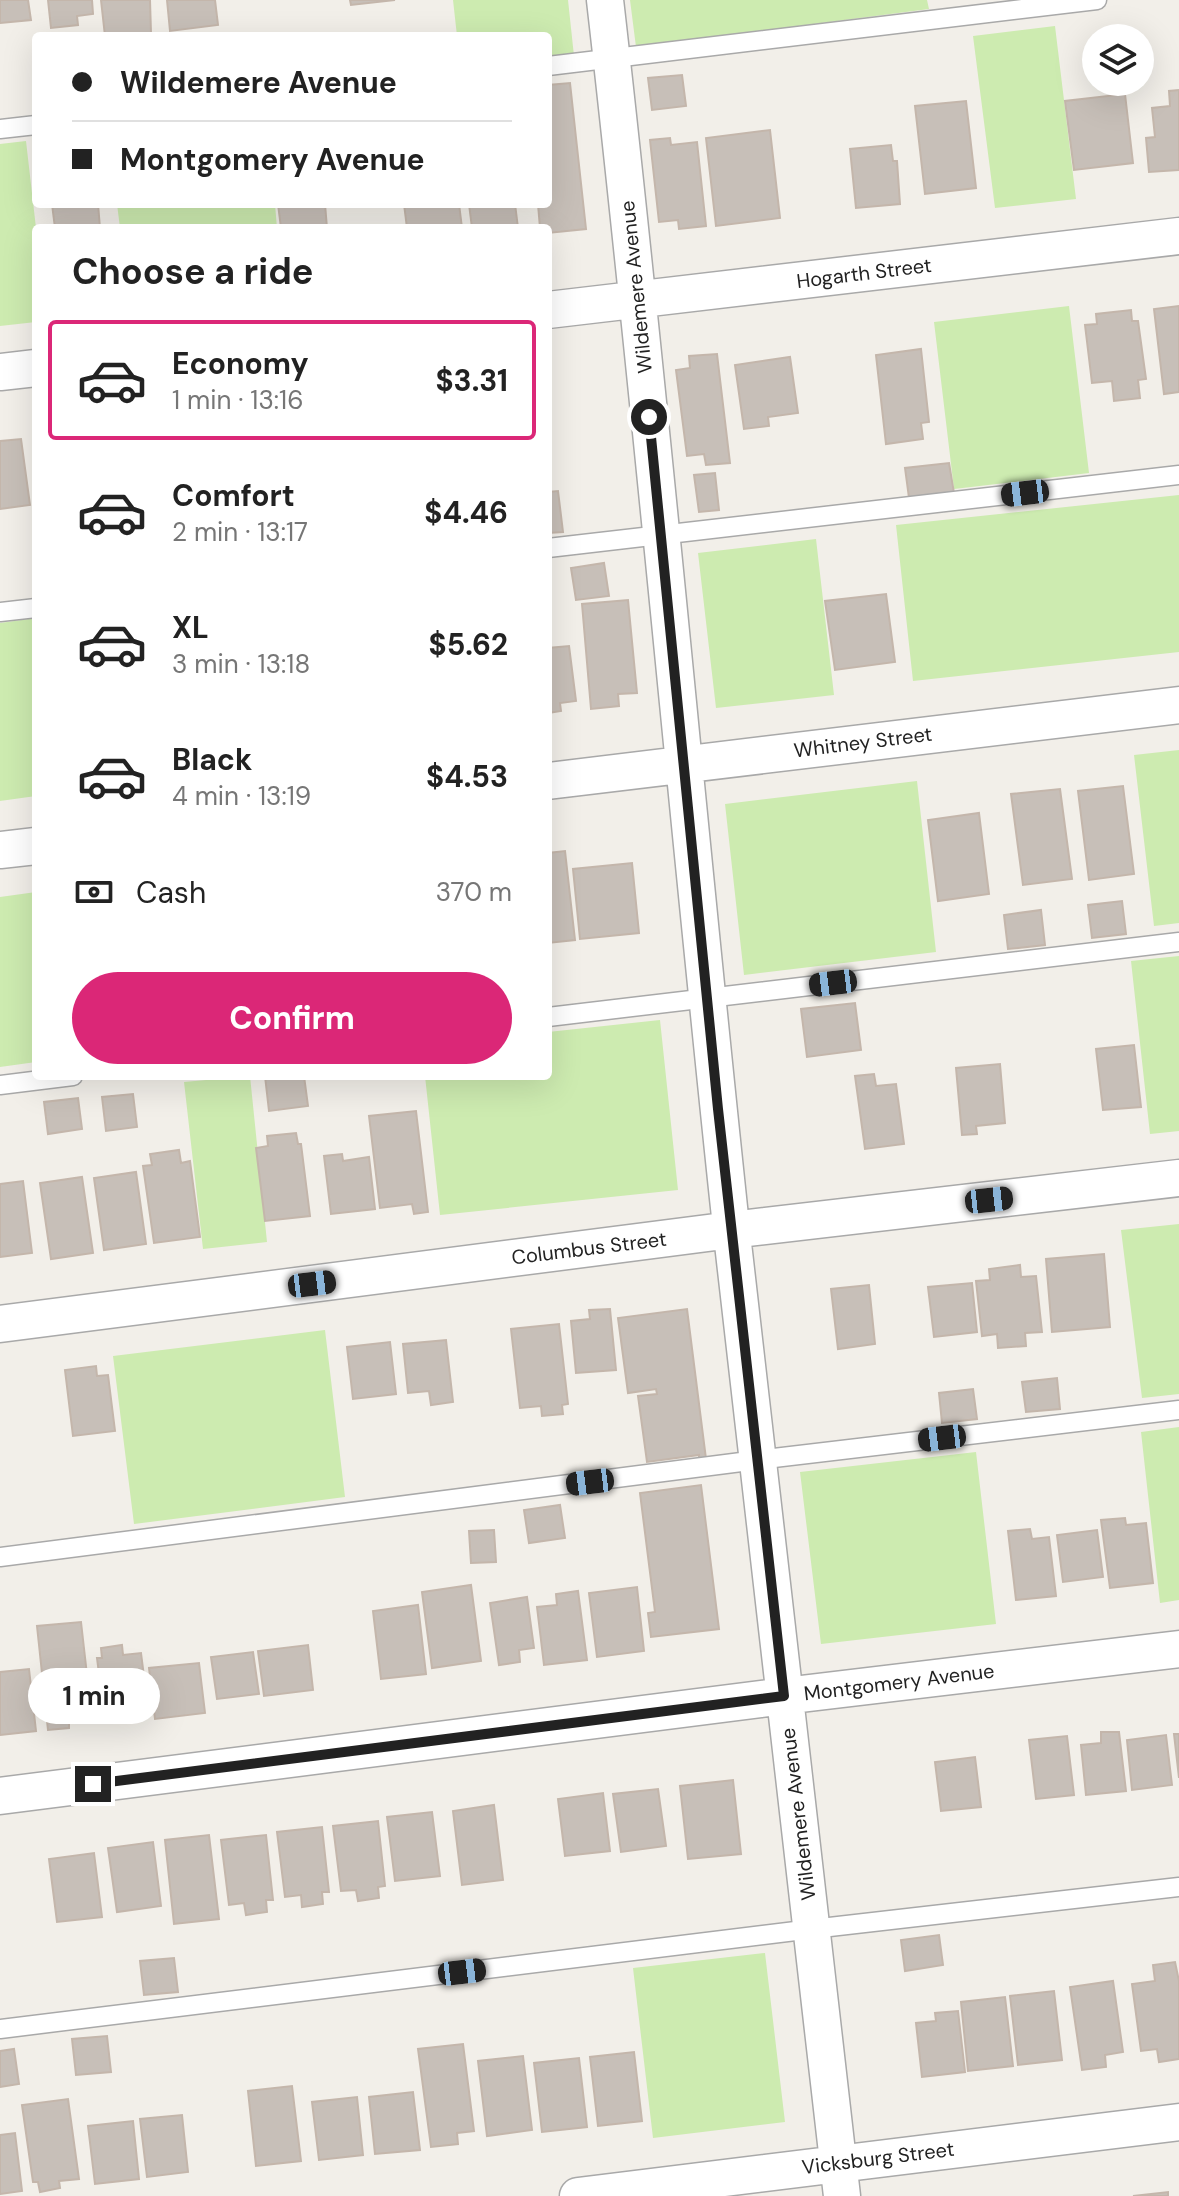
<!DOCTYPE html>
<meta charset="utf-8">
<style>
:root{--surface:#fff;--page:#f6f6f6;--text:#222;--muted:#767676;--line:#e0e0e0;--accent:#db2777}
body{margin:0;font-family:"DM Sans",sans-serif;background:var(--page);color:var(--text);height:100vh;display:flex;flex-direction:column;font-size:30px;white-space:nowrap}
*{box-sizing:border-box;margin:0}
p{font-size:26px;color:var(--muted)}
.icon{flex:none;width:44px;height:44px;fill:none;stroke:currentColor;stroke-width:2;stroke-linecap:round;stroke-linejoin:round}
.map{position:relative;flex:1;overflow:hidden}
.sheet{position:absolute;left:32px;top:224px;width:520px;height:856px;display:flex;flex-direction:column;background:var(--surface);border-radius:8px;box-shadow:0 8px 32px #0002}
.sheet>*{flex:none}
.banner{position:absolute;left:32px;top:32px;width:520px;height:176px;border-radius:8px;box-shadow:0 8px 32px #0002;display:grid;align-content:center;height:176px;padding:0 40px;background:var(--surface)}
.tools{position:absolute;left:1082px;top:24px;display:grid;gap:16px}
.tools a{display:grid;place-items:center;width:72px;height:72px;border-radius:50%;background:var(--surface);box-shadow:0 8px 32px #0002;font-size:40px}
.end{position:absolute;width:36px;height:36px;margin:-18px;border:10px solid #222;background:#fff;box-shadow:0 0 0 4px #fff}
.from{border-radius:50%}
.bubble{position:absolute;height:56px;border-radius:28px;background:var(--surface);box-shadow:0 8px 32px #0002;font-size:26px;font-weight:700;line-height:56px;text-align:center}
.car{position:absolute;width:24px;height:48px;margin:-24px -12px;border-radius:10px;box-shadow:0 0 6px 2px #0007;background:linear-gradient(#222 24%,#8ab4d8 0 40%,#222 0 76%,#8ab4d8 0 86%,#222 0)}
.banner b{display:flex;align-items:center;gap:28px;height:76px;font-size:30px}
.banner b+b{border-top:2px solid var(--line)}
.banner i{width:20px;height:20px;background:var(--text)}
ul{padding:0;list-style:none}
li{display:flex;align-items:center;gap:24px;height:120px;margin:0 16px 12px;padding:0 24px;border:4px solid transparent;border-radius:8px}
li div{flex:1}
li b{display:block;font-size:30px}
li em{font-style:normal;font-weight:700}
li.current{border-color:var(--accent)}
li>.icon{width:72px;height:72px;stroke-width:1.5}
h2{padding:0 40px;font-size:36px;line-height:96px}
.pay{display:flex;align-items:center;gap:20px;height:88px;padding:0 40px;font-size:30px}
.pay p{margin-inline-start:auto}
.button{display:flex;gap:16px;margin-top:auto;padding:16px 40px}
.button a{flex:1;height:92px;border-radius:48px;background:var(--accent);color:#fff;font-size:32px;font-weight:700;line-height:92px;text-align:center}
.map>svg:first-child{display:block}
</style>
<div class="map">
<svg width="1179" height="2196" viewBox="0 0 1179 2196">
<rect width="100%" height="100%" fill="#f2efe9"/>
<!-- grass -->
<path fill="#cdebb0" d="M453,0h115l6,56 -26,3v-23h-91z
M630,0h297l2,9 -293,38z
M1055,26l21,173 -81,9 -22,-172z
M26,141l10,87v94l-36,4v-182z
M117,204h158l2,24h-157z
M1069,306l20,167 -135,16 -20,-167z
M1179,495v157l-266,29 -17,-156z
M816,539l18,156 -118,13 -18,-155z
M36,618v178l-36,5v-178z
M1179,750v173l-25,3 -20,-171z
M917,781l19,171 -192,23 -19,-171z
M36,892v170l-36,5v-170z
M1179,956v175l-29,3 -19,-173z
M660,1020l18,170 -238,25 -15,-139h123v-44z
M250,1076l17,166 -64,7 -19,-167z
M1179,1224v170l-37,4 -21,-168z
M325,1330l20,167 -211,27 -21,-168z
M1179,1427v173l-19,3 -19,-171z
M976,1452l20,172 -175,20 -21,-172z
M765,1953l20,169 -132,16 -20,-170z"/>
<!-- building -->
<path fill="#c7bfb8" stroke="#c4b6ab" stroke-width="2" d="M0,0h28l3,20 -31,3z
M48,0h44l1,14 -16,2 1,9 -27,3z
M101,0h49l1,33 -46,3z
M167,0h48l3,25 -48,6z
M350,0h45l-44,5z
M682,75l4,31 -34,4 -4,-32z
M570,83l16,146 -38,4v-5h-8l-2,-24h10v-119z
M1179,90v80l-30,2 -3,-34 9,-1 -3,-29 18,-2 -1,-15z
M1125,94l8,69 -59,7 -9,-69z
M966,101l10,87 -51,6 -10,-88z
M770,130l10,88 -64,8 -10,-88z
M670,138l1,7 26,-3 9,84 -27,3 -1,-9 -19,2 -9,-82z
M891,145l2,16h4l3,43 -44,4 -6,-59z
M52,204h46l2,24h-45z
M278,204h47l2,24h-46z
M404,204h55l3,24h-55z
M469,204h46l3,24h-46z
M1179,306v86l-15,2 -10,-85z
M1131,310l1,11h6l8,58 -8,1 2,18 -26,3 -2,-20 -20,2 -7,-58 12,-1 -1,-10z
M921,349l8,73 -8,1 2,16 -37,5 -10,-89z
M717,354l13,109 -24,2 -2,-11 -17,2 -11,-86 14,-2 -1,-12z
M790,357l8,56 -30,4 1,9 -25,3 -9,-64z
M21,439l9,66 -30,4v-68z
M949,463l5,30 -45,5 -4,-30z
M715,473l4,37 -20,2 -5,-37z
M558,491l5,41 -15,1v-41z
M604,563l5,33 -33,4 -5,-32z
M886,594l9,68 -60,8 -10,-69z
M628,600l9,93 -19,1 1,12 -28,3 -9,-105z
M569,646l7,55 -16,2 1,8 -13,2v-65z
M1123,786l11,88 -45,6 -11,-89z
M1060,789l12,90 -49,6 -12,-91z
M979,813l10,81 -51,7 -10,-81z
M565,851l10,89 -27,3v-90z
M632,863l7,70 -59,6 -7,-70z
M1122,901l4,33 -34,4 -4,-33z
M1041,910l4,35 -37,4 -4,-34z
M855,1003l6,47 -54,7 -6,-48z
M1134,1045l7,62 -38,3 -7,-61z
M1000,1064l5,59 -29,3 1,8 -15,1 -6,-67z
M874,1074l2,12 20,-2 8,60 -39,5 -10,-73z
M265,1076h39l4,30 -39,5z
M133,1094l4,33 -31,4 -4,-34z
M78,1098l4,31 -34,5 -4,-32z
M416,1111l12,101 -14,2 -2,-10 -32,4 -11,-92z
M296,1133l2,11h3l9,72 -45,5 -9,-73 12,-2 -1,-10z
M179,1150l2,13 9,-2 10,76 -46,6 -11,-77 9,-1 -2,-11z
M342,1154l1,7 26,-4 6,52 -44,5 -7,-58z
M136,1172l10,72 -42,6 -10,-72z
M82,1177l11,76 -42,6 -11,-76z
M23,1181l9,72 -32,4v-73z
M1104,1254l6,73 -58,5 -6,-73z
M1020,1265l1,12 15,-1 6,56 -17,1 1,13 -28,2 -1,-14 -15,2 -6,-55 14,-1 -1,-11z
M972,1283l5,49 -43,5 -6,-50z
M869,1285l6,59 -37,5 -7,-60z
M610,1309l6,61 -40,3 -5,-52 19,-2 -1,-9z
M687,1309l19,150 -7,1v-5l-52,7 -9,-66 19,-2 -1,-5 -28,4 -10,-75z
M559,1324l9,80 -6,1 1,9 -21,2 -1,-10 -21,2 -9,-79z
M446,1340l7,62 -22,3 -2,-14 -21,2 -5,-49z
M390,1342l6,52 -43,5 -6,-52z
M96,1366l1,10 11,-1 7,56 -42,5 -8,-66z
M1057,1378l3,31 -34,3 -4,-30z
M973,1389l4,30 -35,4 -3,-30z
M701,1485l18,144 -68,8 -3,-24 7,-1 -15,-119z
M560,1505l5,33 -36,5 -5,-33z
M1125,1518l1,7 20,-2 7,60 -43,5 -9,-68z
M1030,1529l2,10 17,-2 7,59 -40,4 -8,-69z
M494,1530l2,32 -25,1 -2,-32z
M1097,1530l6,47 -40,5 -6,-47z
M471,1585l10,76 -49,7 -10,-76z
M637,1587l7,64 -47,6 -8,-64z
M578,1591l9,69 -43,5 -7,-58 20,-2 -1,-11z
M527,1597l7,51 -15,2 1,12 -21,3 -9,-62z
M418,1605l8,69 -45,5 -8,-68z
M81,1622l11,97 -23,2v7l-21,2 -11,-104z
M122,1645l1,10 18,-2 7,55 -44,5 -7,-55h5l-1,-10z
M308,1645l5,45 -49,6 -6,-45z
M253,1652l6,42 -42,5 -6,-42z
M199,1663l6,50 -50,6 -6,-51z
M29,1669l7,62 -36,4v-63z
M1101,1732h18l7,59 -40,4 -5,-50 20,-2z
M1174,1734h5v44z
M1166,1735l6,50 -40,5 -5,-50z
M1067,1736l7,59 -38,4 -7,-59z
M975,1757l6,50 -40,4 -6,-49z
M733,1780l8,74 -53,5 -8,-73z
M658,1789l8,57 -45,6 -8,-58z
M603,1793l7,58 -45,5 -7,-57z
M494,1805l9,75 -41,5 -9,-74z
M432,1812l8,64 -45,5 -8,-64z
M378,1821l7,65 -7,1 1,11 -21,3 -2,-11 -15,1 -8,-65z
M322,1827l7,65h-7l1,12 -21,3 -1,-12 -16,2 -8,-65z
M209,1835l10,84 -45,5 -9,-84z
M266,1835l7,65h-7l1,12 -21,3 -2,-12 -15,2 -8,-65z
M153,1842l8,64 -44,6 -9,-64z
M94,1853l8,64 -45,5 -8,-63z
M939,1935l4,30 -38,6 -4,-31z
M174,1958l4,34 -34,3 -4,-34z
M1175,1962l4,19v78l-20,3 -2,-13 -16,2 -9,-67 23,-3 -2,-16z
M1113,1981l10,71 -18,3 1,12 -24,3 -12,-83z
M1054,1991l8,69 -44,5 -8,-69z
M1005,1997l8,69 -45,5 -7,-69z
M958,2011l7,61 -43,5 -6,-54 20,-2 -1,-8z
M107,2036l4,36 -35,3 -4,-36z
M463,2044l11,87 -17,2 1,11 -27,3 -13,-98z
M14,2049l5,35 -19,3v-36z
M634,2052l8,69 -44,5 -8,-69z
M523,2056l9,74 -45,6 -9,-75z
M579,2058l8,69 -45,5 -8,-69z
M292,2086l9,75 -45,5 -8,-75z
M413,2092l7,58 -45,4 -6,-57z
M357,2097l6,58 -44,5 -7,-58z
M68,2099l11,80 -20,2 1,7 -20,4 -2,-10h-5l-11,-77z
M182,2115l6,57 -41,5 -7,-58z
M133,2121l6,58 -44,5 -7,-58z
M15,2133l7,58 -22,3v-59z
M1168,2192v4h-35z"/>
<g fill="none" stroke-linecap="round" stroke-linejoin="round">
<!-- service casing -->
<g stroke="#a9a9a9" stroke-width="21">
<path id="service" d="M548,66l549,-66
M0,129l36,-4
M548,548l631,-73
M0,612l36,-4
M548,1017l631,-75
M0,1085l73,-9
M0,1557l757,-97 422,-50
M0,2029l812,-100 367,-42"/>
</g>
<!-- minor casing -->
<g stroke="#a9a9a9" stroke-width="39">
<path id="minor" d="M605,0c47,408 82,817 126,1226 34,323 76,646 111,970
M548,310l631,-74
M0,372l36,-4
M548,781l631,-76
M0,850l36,-4
M0,1324l731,-94 448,-52
M0,1796l784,-100 395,-47
M578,2196l601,-74"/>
</g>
<!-- service -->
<use href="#service" stroke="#fff" stroke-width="18"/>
<!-- minor -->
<use href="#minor" stroke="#fff" stroke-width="36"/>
</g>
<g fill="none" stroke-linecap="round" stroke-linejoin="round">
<!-- route -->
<path stroke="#222" stroke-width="10" d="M93,1784l691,-88 -66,-587 -69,-692"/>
</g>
<g text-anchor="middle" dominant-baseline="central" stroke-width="8" stroke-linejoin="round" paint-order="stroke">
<!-- street labels -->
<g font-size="20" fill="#222" stroke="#fff">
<text transform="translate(864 273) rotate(-7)">Hogarth Street</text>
<text transform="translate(636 287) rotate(-96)">Wildemere Avenue</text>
<text transform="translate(863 742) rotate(-7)">Whitney Street</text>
<text transform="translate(589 1248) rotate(-7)">Columbus Street</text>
<text transform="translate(899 1682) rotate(-7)">Montgomery Avenue</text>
<text transform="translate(798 1814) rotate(-97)">Wildemere Avenue</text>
<text transform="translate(878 2158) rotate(-7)">Vicksburg Street</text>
</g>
</g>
</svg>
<div class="tools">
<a><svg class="icon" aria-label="layers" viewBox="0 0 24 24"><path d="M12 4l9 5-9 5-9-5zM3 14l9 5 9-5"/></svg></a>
</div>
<i class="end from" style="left:649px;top:417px"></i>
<i class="end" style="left:93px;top:1784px"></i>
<div class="bubble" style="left:28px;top:1668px;width:132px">1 min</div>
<i class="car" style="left:1025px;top:493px;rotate:263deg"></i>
<i class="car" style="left:833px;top:983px;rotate:263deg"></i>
<i class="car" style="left:989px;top:1200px;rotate:84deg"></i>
<i class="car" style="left:312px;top:1284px;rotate:83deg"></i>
<i class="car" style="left:942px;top:1438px;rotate:263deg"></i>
<i class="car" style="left:590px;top:1482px;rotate:263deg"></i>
<i class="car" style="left:462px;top:1972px;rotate:83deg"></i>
<div class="banner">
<b><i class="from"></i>Wildemere Avenue</b>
<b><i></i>Montgomery Avenue</b>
</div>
<section class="sheet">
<h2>Choose a ride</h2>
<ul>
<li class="current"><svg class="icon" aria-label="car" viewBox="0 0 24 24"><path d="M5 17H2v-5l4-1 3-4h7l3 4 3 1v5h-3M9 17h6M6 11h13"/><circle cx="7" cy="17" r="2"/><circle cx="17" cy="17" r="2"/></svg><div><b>Economy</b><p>1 min · 13:16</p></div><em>$3.31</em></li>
<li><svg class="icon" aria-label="car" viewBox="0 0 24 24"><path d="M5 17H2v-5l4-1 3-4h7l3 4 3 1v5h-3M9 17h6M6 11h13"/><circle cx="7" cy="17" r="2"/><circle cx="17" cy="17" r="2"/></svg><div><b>Comfort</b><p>2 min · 13:17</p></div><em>$4.46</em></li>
<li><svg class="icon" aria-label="car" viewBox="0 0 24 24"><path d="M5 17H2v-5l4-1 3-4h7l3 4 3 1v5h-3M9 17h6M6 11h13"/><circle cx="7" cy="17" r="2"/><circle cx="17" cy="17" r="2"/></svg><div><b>XL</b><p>3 min · 13:18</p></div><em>$5.62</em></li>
<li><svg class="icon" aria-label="car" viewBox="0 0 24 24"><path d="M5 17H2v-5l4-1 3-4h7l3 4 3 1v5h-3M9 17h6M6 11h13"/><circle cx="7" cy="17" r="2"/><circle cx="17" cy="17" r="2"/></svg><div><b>Black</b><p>4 min · 13:19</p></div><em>$4.53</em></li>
</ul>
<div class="pay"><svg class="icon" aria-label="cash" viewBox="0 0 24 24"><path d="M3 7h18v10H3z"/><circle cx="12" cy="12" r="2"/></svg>Cash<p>370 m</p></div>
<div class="button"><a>Confirm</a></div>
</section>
</div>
